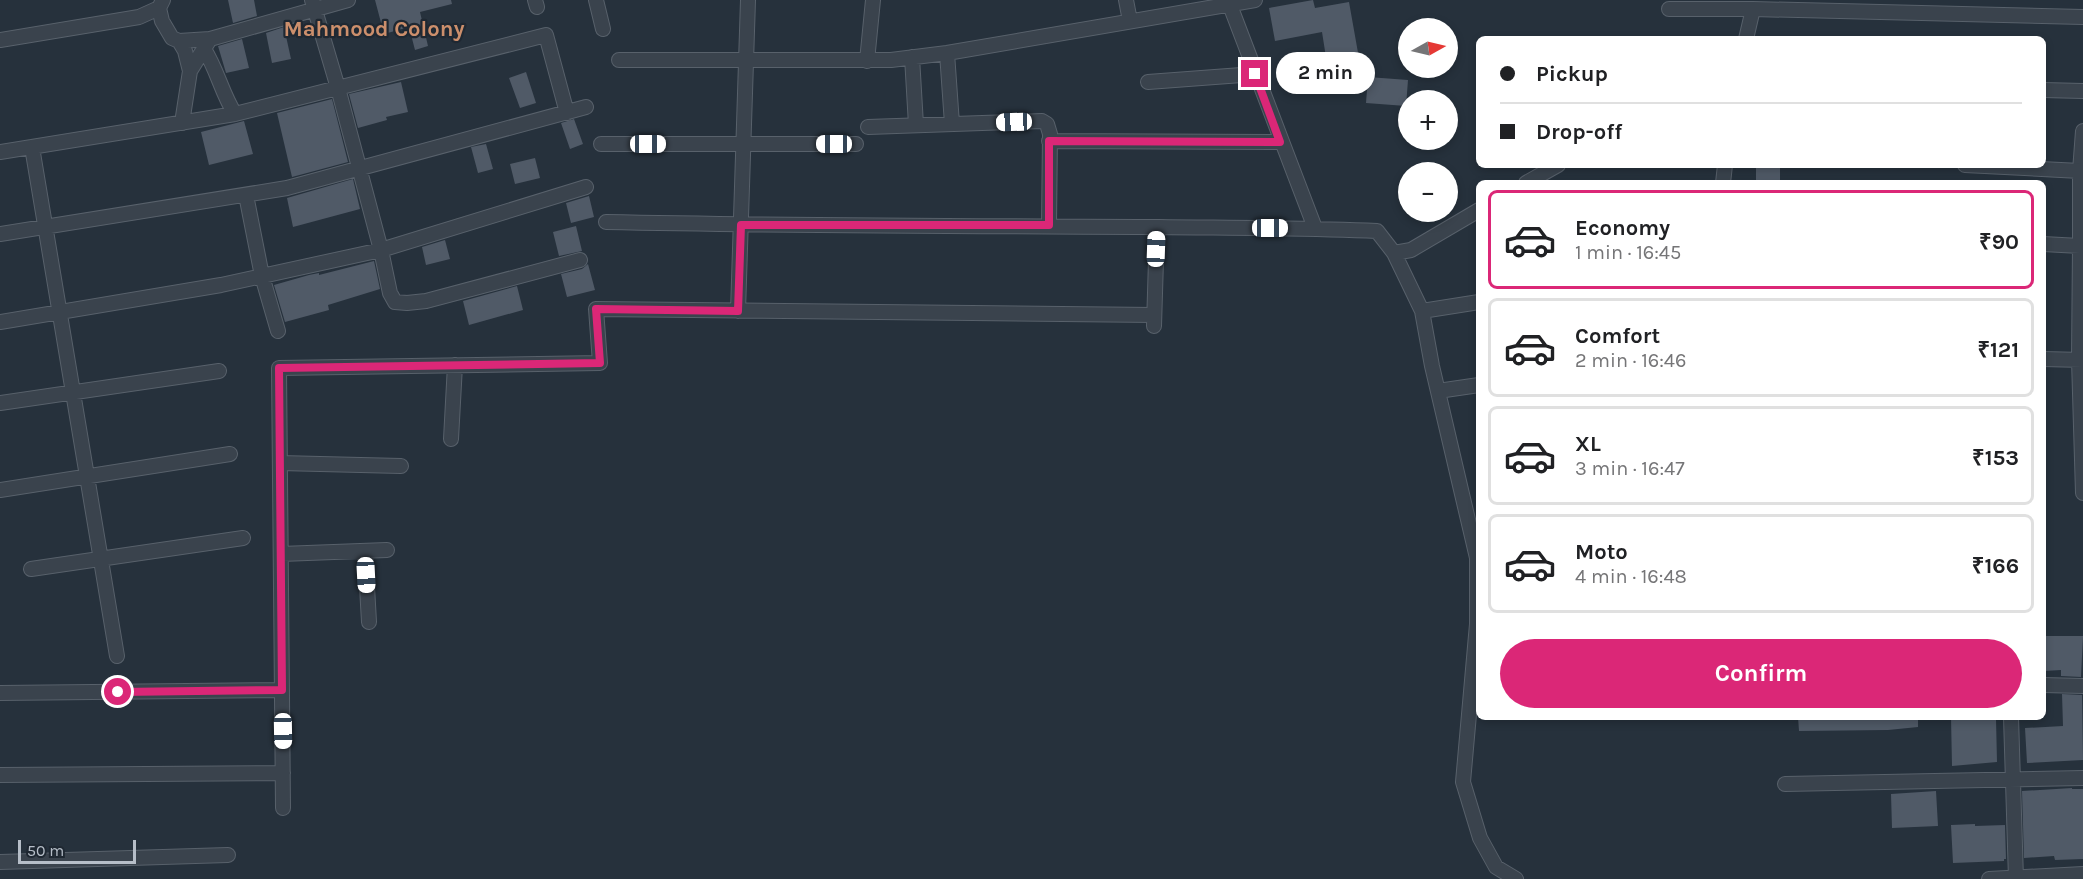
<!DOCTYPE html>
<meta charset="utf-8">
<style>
:root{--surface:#fff;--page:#f6f6f6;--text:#202124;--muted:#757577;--line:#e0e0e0;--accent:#db2777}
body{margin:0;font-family:Karla,sans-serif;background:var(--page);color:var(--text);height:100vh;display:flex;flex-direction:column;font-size:22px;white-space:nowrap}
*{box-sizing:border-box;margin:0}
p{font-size:20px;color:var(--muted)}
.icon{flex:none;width:33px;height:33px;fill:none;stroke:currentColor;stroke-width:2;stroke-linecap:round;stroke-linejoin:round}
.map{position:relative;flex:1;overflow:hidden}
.sheet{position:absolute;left:1476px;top:180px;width:570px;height:540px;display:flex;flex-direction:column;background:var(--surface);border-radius:9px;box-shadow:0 3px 9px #0003}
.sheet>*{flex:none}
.guide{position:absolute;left:1476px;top:36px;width:570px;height:132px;border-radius:9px;box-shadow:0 3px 9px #0003;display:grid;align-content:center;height:132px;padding:0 24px;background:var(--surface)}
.needle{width:39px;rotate:82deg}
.buttons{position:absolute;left:1398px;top:18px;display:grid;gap:12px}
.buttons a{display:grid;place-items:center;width:60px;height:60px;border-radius:50%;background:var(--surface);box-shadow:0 3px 9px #0003;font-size:30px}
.scale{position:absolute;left:18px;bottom:15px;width:118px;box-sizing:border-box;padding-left:6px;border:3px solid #b6bec8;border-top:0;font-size:16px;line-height:21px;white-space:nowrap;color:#b6bec8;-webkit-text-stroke:4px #1f2832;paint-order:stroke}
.end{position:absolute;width:27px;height:27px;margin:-14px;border:8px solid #db2777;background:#fff;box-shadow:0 0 0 3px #fff}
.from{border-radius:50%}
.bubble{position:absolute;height:42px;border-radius:21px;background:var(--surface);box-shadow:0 3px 9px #0003;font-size:20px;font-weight:700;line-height:42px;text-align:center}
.car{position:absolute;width:18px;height:36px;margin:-18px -9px;border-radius:8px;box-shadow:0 0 4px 2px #0007;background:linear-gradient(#fff 24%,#345 0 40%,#fff 0 76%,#345 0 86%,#fff 0)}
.guide b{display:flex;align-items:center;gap:21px;height:57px;font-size:22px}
.guide b+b{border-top:2px solid var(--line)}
.guide i{width:15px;height:15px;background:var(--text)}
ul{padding:10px 0 0;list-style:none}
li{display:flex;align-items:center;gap:18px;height:99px;margin:0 12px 9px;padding:0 12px;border:3px solid var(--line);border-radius:9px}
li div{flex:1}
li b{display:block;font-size:22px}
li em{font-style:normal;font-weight:700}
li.active{border-color:var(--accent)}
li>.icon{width:54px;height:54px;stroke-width:1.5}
.cta{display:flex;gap:12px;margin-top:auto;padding:12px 24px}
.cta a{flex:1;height:69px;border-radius:36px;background:var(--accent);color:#fff;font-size:24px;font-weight:700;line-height:69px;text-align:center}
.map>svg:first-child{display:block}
</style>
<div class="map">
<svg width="2083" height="879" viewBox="0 0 2083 879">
<rect width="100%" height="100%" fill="#26313c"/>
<!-- building -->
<path fill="#505a67" d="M228,0h26l3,16 -24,7z
M375,0h76l1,4 -32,8 8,34 -13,4 -6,-23 -25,7z
M1313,0l2,8 34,-6 11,62 -32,6 -6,-38 -47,9 -6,-33z
M284,27l7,32 -19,4 -6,-30z
M242,39l7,29 -23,5 -8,-27z
M526,72l10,31 -16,5 -11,-30z
M1368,77l40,3 -2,26 -40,-3z
M401,82l7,30 -22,5 1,3 -29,8 -9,-34z
M332,99l16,63 -56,15 -15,-64z
M574,119l9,25 -13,5 -9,-26z
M244,121l9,33 -44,11 -8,-33z
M486,144l7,25 -15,4 -7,-26z
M535,158l5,20 -25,6 -5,-20z
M1756,165h24v18h-24z
M353,179l7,30 -67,18 -6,-29z
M589,196l5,21 -23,6 -5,-20z
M576,226l6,25 -23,5 -6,-24z
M445,240l5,19 -24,6 -4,-18z
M374,261l6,28 -52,16 1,5 -44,12 -11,-37 35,-10 10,-2v2z
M588,264l7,26 -28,7 -6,-23 21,-5z
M517,286l6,24 -54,15 -6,-24z
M2043,636h40l-2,41 -20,-1v-6l-17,1z
M2062,694l20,1 1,65 -56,3 -2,-35 38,-2z
M1798,717h120v10l-30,3 -89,1z
M1951,717h20l1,3 24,-1 1,43 -45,4z
M2072,788v1h11v70l-28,1 -1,-4 -30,2 -2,-67z
M1936,791l2,35 -46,2 -1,-34z
M1975,824v2l30,-1 1,34h-2v2l-51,2 -2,-38z"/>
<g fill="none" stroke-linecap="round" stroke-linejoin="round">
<!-- street casing -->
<g stroke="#58616b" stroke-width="16">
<path id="street" d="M535,0l2,7
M596,0l7,29
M1126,0l4,21
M1228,0l87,228
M159,8l3,13 10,17 7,3 31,-2 138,-39
M1669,9h84l330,8
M1746,39l7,-30
M0,40l139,-23 20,-9 4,-8
M179,41l6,10 5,20
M204,49c13,20 18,45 31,65
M947,53l5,71
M912,57l4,68
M619,60h272l56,-7 308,-53
M867,61l6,-61
M1148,82l107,-8
M2043,90l40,1
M182,123l8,-52 20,-32
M868,127l174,-6 5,3 3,10 -1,91
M1049,141l231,1
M601,144h255
M32,147l85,509
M0,152l235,-38 311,-79 21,78
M1965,165l115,6 3,-40
M2083,171h-3v75h3
M1526,183l32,-18
M1723,183l2,-18
M246,195l16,81 16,55
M606,222c184,4 369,4 553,5 73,1 145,1 218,4l17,22 28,58 10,55 45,192v66l-14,158 17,56 16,29 20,12
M0,234l287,-46 299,-81
M2043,244l37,2 -1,114 4,133
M1394,253l17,-3 68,-40
M580,260l-154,41 -19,2 -12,-1 -5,-9 -9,-43 205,-63
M738,311l10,-311
M1422,311l57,-9
M0,322l221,-37 160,-35 -43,-162 -26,-88
M1154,326l3,-99
M2043,359l40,1
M1438,391l41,-6
M0,403l219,-32
M451,439l4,-74
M280,463l121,3
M0,490l230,-36
M365,551l4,71
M281,554l106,-4
M31,569l212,-31
M2043,685l40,1
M0,693l282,-3
M2011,717l5,162
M0,775l283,-2
M1785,784l298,-6
M283,808l-4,-440 321,-5 -4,-54 558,6
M0,862l228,-7
M1989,879l94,-5"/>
</g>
<!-- street -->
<use href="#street" stroke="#3a434d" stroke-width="14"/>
</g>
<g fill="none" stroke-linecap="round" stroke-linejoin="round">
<!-- route -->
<path stroke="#db2777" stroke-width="8" d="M118,692l164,-2 -3,-322 321,-5 -4,-54 142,2 3,-86h308v-84l231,1 -25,-68"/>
</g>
<g text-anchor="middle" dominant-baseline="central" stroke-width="4.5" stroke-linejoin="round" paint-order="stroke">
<!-- neighbourhood labels -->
<g font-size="22" font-weight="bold" fill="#cc8f6c" stroke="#1f2832">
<text x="374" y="29">Mahmood Colony</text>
</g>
</g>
</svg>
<div class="buttons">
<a><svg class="needle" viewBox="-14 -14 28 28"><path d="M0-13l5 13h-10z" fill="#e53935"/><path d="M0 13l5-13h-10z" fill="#757577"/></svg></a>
<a>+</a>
<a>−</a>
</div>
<div class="scale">50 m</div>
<i class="end from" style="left:118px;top:692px"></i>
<i class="end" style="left:1255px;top:74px"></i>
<div class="bubble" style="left:1276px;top:52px;width:99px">2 min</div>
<i class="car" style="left:1014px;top:122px;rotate:268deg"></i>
<i class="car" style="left:648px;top:144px;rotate:90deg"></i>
<i class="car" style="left:834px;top:144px;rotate:270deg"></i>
<i class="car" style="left:1270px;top:228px;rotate:90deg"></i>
<i class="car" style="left:1156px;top:249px;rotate:2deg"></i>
<i class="car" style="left:366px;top:575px;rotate:177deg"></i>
<i class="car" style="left:283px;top:731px;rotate:179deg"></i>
<div class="guide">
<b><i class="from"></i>Pickup</b>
<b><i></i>Drop-off</b>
</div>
<section class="sheet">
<ul>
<li class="active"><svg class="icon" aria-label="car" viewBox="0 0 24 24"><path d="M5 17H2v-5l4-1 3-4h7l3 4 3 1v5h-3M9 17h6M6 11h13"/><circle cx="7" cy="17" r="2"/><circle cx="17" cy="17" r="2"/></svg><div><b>Economy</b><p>1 min · 16:45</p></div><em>₹90</em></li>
<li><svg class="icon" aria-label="car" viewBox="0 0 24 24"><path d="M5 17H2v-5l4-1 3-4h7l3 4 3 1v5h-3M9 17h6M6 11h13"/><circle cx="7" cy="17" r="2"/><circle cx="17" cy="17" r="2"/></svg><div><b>Comfort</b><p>2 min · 16:46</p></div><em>₹121</em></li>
<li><svg class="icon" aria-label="car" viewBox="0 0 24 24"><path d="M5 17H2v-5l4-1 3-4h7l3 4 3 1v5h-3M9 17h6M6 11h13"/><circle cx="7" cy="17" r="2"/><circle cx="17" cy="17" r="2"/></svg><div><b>XL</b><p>3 min · 16:47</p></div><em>₹153</em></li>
<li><svg class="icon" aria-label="car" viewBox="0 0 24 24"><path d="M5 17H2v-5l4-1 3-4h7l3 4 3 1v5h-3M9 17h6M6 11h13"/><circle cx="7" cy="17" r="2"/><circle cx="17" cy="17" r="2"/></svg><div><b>Moto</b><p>4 min · 16:48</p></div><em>₹166</em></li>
</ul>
<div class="cta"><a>Confirm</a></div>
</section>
</div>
